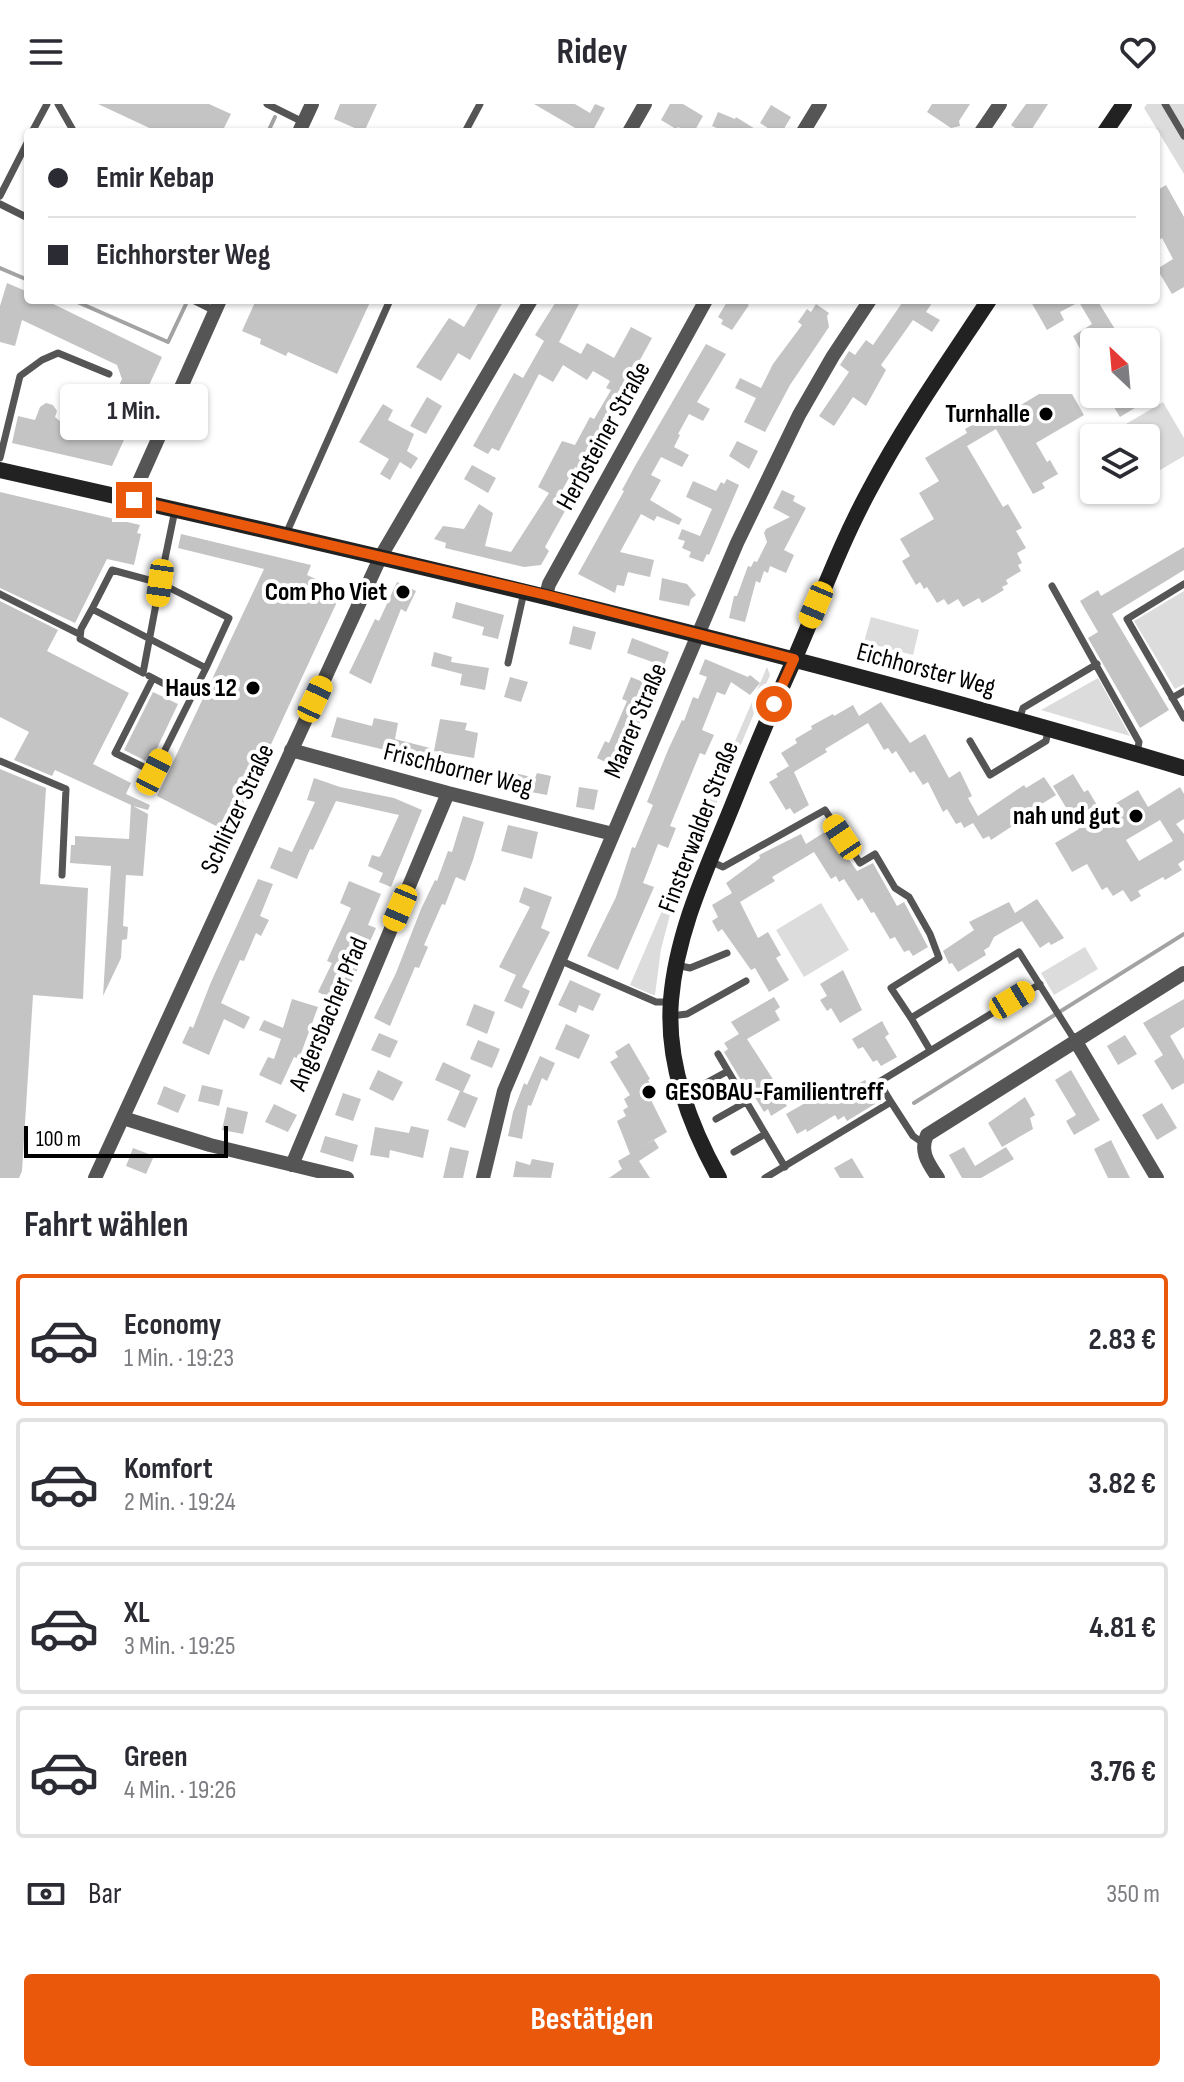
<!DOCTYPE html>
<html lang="de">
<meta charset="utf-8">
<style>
:root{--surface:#fff;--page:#f7f7f7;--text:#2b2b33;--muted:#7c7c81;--line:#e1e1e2;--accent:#ea580c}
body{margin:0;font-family:"Sofia Sans Condensed",sans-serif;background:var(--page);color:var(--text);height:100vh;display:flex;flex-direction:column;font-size:30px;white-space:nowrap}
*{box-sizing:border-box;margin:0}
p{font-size:26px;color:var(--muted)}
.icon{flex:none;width:44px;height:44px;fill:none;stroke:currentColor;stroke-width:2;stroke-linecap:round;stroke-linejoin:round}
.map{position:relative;height:1074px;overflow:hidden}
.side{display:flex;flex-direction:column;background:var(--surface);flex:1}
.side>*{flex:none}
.top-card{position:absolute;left:24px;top:24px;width:1136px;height:176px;border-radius:8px;box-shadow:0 2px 6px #0004;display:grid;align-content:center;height:176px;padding:0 24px;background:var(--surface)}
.needle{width:52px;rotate:334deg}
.fabs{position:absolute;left:1080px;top:224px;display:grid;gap:16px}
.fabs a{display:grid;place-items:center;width:80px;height:80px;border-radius:8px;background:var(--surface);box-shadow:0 2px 6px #0004;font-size:40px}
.scale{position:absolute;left:24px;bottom:20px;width:204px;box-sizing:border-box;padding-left:8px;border:4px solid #000;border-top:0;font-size:22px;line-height:28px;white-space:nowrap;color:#000;-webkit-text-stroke:6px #fff;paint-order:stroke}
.end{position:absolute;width:36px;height:36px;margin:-18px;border:10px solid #ea580c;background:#fff;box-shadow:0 0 0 4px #fff}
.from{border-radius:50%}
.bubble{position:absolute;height:56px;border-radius:8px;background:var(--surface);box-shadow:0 2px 6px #0004;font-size:26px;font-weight:700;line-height:56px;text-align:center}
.car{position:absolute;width:24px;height:48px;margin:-24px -12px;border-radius:10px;box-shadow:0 0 6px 2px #0007;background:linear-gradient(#f5c518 24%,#345 0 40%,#f5c518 0 76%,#345 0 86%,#f5c518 0)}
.top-card b{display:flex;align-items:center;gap:28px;height:76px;font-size:30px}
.top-card b+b{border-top:2px solid var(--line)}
.top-card i{width:20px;height:20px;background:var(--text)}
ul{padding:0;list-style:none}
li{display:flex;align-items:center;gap:24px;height:132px;margin:0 16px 12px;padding:0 8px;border:4px solid var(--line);border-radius:8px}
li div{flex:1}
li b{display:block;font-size:30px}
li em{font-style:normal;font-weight:700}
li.active{border-color:var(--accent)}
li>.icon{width:72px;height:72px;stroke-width:1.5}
h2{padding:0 24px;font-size:36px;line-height:96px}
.pay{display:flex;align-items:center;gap:20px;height:88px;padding:0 24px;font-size:30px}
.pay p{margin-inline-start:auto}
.button{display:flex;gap:16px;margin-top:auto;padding:16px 24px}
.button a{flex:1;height:92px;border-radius:8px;background:var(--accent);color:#fff;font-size:32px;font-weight:700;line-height:92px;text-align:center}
header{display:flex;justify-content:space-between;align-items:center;height:104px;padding:0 24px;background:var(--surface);font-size:36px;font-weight:700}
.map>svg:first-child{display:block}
</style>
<header><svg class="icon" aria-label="menu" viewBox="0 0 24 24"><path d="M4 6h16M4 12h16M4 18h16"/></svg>Ridey<svg class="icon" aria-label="heart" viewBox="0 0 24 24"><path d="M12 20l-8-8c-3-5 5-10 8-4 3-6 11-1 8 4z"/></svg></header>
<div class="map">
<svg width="1184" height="1074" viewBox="0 0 1184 1074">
<rect width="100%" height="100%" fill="#fff"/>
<!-- green -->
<path fill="#dcdcdc" d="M1147,0h37v70l-40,-66z
M1163,298l21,36v18l-29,17 -9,-15v-20h-11l-9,-14z
M1184,487v93l-9,5 -41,-68z
M871,513l48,13 -6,25 -49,-13z
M767,563l3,8 -100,240 -9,34 -6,46h-2l-23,-10z
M1098,574l32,58 -89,-26z
M821,799l28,47 -45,27 -28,-47z
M1085,843l13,22 -44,26 -13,-22z"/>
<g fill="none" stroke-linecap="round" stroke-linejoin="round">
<!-- stream -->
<path stroke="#a3a3a3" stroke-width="4" d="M268,28l7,-15
M0,164l28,12
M73,196l95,42 18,-38
M914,999l270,-169"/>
</g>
<!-- building -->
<path fill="#c4c4c4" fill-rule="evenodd" d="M98,0h111l22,10 -9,18h-64z
M340,0h37l-13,28 -30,-13z
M534,0h41l15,9 5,-9 10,4 -13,24h-10z
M670,0h13l20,12 -9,16 -6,-4 -2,3 -8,-4 -2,2 -15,-9z
M932,0h38l-11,17 1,5 -9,2 -24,-16z
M1026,0h22l-18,28h-9l-10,-7z
M771,1l20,12 -9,15h-8l-14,-9z
M718,8l17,7 1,-2 24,15h-34l-14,-6z
M1166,81l18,32v70l-12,7 -15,-25 16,-10 -11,-21 -6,4v-51z
M7,179l21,9v8h17l117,57 -50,109 -100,-23 6,-27 17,4 5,-13 6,-4 7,2 4,6 -2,6 6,5 -1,4 28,6 13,-7 21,-46 -5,-14 -95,-45 -7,26 -15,-4v-36z
M256,196h115l-34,74 -49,-22 -2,4 -26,-12 1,-5 -19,-8z
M480,196h24l-34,60 -12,-7 -17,28 -25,-14 33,-49 15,9z
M557,196h24l-22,42 22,12 6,-11 27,15 17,-31 21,11 -17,31 4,2 -2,5 4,3 -22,39 -5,-3 -17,27 -2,-1 -9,17 1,6 -5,1 -3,4 -4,-2 -16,29 11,6 -25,45 4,4 -8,14 -17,2 -79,-19 1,-5 -12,-4 9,-13 21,3 15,-25 14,9 -8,33 26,6 38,-59 -11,-6 24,-46 13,4 15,-28 4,2 17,-29 -5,-2 4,-7 -17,-10 -6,9 -24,-15 -10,17 -14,-8 -40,77 -7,-3 -4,6 -15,-8 41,-73 9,5 21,-37 -9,-6z
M728,196h13l8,5 -17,25 -11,-6 2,-4 -5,-3z
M904,196h30l-8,12 14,8 -8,12 -19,-12 -32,45 5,5 -20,36 -13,-9 -19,29 -15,-10 30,-44 -9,-7 9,-14 6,4 11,-15 7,5z
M1030,196h67l26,42h-29v30l-3,-4 -4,3 -7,-12 4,-3 -11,-20 19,-12 -13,-22 -19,10 4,8 -17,10z
M816,200l13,9 -2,3 2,11 -39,58 -25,47 -21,-10 12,-24 -21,-10 5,-10 21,10 12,-24 29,-39 -4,-3 9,-13 4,3z
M706,240l20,10 -29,48 13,7 -7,12 -14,-7 -11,20 2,1 -6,12 15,8 -7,12 -21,-10 -10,18 10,5 -11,20 32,19 -3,6 -22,-9 -3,5 -13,-7 -21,38 34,8 -4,17 -22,-5 -4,14 -7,-1 -2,8 -37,-19 46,-83 -2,-1 13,-24z
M1039,290h33l12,21 -48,28 11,19 3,-2 8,14 -16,9 3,5 -12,6 -37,-65 -29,17 36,61 5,-3 14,24 -6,3 10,17 -9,5 5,10 -4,2 3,6 -15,9 2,4 -6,3 2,3 -22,13 -3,-5 -16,9 -5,-8 -10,6 -4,-6 -7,4 -10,-16 -3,2 -4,-7 -4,3 -14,-24 8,-5 -10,-17 34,-20 -15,-26 20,-12 -14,-23 42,-25 -2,-4 37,-22 4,7z
M1106,290h52l-38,23z
M427,293l15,9 -16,28 -16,-8z
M383,300l10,6 -5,10 26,14 -7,17 11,7 -7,11 -11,-7 -10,18 -10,-6 9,-15 -30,-17z
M737,337l21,10 -9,18 -20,-13z
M472,361l24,13 -8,15 -24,-14z
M727,375l12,6 -30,70 -2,-1 -4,8 -14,-5 2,-5 -9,-4 3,-7 -7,-2 4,-10 18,7 12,-27 -26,-12 7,-16 23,10 5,-9 3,2z
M782,386l13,6 -2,5 13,7 -22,42 10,5 -8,18 -16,-7 -2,7 -4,-2 -4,12 -4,-2 -11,41 -16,-4 5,-22h3l11,-30 3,1 3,-6 3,1 10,-20 -3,-9 2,-4 24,-12 -17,-9z
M0,388l140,33 -3,8 4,1 -7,31 -27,-6 -32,64 -75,-35z
M181,430l130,31 -4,10 35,16 -112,242 -73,-37 107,-227 -86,-21z
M1184,443v23l-72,44 57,96 -29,18 -52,-90 10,-6 -18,-31 18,-11 3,6z
M662,474l25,6 9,11 -5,4 -2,7 -30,-6z
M397,478l19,9 -10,21 -5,-3 -30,75 -22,-11 26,-54 4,2z
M0,497l58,29 -11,21 82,42 -36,71 38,19 -5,11 24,11 -2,5 -15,-4 15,8 -5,62 -17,-1 -3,51 5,1 -1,12 -5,1 -1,18 -18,38 8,-130 -41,-3 1,-18h4v-9l54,3 2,-34 -76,-35 -3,6 -38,-16 15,-28 -29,-15z
M456,498l48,13 -6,24 -16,-4 2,-8 -32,-9z
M573,522l23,6 -5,18 -22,-6z
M632,534l37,14 -5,14 -37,-13z
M434,548l18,5 -1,5 38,6 -4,22 -25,-5 2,-11 -31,-8z
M705,555l43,18 2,-2 10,8 -10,12 -19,-13 -6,13 -8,-3 -15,38 12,5 -9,20 -5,-2 -30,73 6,2 -8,20 -10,-4 -15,39 11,4 -36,83 -31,-14 29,-59 16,-50 3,1 18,-43 -6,-3 21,-52 14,-30 2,1 9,-24 5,2 9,-22 -8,-3z
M510,573l18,5 -7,20 -17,-5z
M631,573l24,10 -35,82 -23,-11 8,-17 4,2 18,-42 -5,-2z
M153,588l25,12 -28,59 -26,-13z
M881,598l29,41 15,-9 24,44 11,-7 12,25 -4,2 10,18 46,-31 2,3 18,-11 12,18 -40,25 1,3 -26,17 -2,-4 -6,3 -10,-16 -9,5 -3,-6 -5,2 -9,-15 -4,3 -15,-30 -5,3 -9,-14 -4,2 -14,-22 -4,3 -4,-6 -4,2 -16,-27 -43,26 2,3 -33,20 15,33 -15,9 -4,-6 -4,2 -17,-28 9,-5 -2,-3 13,-8 -8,-13 16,-10 -2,-4 17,-10 -1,-3 22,-12 1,2 19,-11 6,11z
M337,613l35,9 2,-8 24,5 -3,16 35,9 -5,19 -21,-6 2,-6 -75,-18z
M440,615l27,4 -2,7 13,3 -4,25 -40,-7z
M0,665l46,19 -6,96 48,4 -5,111 -50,-4 -11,176 -3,7h-19z
M503,666l32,8 2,-5 14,3 -4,19 -48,-9z
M1073,670l11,18 4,-2 13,22 37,-22 10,17 32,-20 4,7v25l-8,5 8,10v26l-6,4 4,6 -17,10 -2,-3 -25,14 3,5 -10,6 -8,-12 -10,6 -6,-9 -5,3 -15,-26 -15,8 -17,-29 24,-14 -26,-43zM1160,716l13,21 -34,20 -13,-21z
M314,674l26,9 54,11 28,12 -31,77 -12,-5 4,-9 -15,-7 4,-11 7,2 2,-2 18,-40 -63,-14 -23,49 -3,-1 -13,30 -27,-11 9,-21 13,5 23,-50 -8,-2z
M579,683l19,3 -4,20 -18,-3z
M463,712l21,6 -11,38 -8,21 -9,-4 -11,28 -3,-1 -18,41 4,2 -9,21 -4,-1 -25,59 -16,-8 22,-45 25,-64 14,-29 2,1 11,-30 4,1z
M508,721l30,7 -6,27 -31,-8z
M828,726l29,41 16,-8 24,43 7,-4 24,45 -15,9 -4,-6 -5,2 -9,-15 -5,2 -16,-27 -3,1 -9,-15 -4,3 -14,-22 -5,3 -3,-6 -5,3 -17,-27 -42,25 3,4 -35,21 18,36 10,-6 13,23 -5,3 13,22 -20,12 -14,-24 -4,2 -29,-41 -4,3 -6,-11 6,-4 -6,-12 20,-12 -6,-10 34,-25 -1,-3 42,-21 5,10z
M258,775l15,5 -13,32 9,4 -8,16 -5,-3 -12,28 -4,-1 -19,43 29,14 -6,12 -20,-10 -15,36 -27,-12 8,-17 3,2 18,-46z
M349,777l32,13 -13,31 8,3 -34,76 -24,-12 14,-29 -5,-2 24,-53 -11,-5z
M524,783l28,10 -11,31 9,4 -28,55 8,4 -8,18 -18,-8 12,-26 -17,-8 31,-60 -11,-5z
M1037,795l27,39 -13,7 -2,-3 -9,6 -18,-27 -28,16 -5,10 -5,3 2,5 -28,17 -6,-9 -3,1 -6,-13 31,-21 -5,-8 40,-20 6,11z
M843,866l19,40 -22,13 -9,-15 -4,3 -7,-11 7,-4 -7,-12z
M570,876l31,14 -8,17 -14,-6 -3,8 -18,-8z
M774,893l6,10 -5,4 5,9 -33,19 31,48 -2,1 11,18 -16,10 -3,-7 -4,3 -21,-34 -2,2 -17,-28 4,-3 -4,-6 15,-9 -8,-12z
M292,895l26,8 -19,52 -5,-2 -13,28 -22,-10 9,-18 6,2 7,-20 -22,-9 5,-10 19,8z
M1184,895v28l-14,9 14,24v23l-12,7 -18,-29 9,-6 -20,-32z
M474,900l21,8 -8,22 -21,-9z
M882,917l7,13 -4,3 12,20 -16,9 -4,-6 -4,2 -10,-15 -5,2 -6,-10z
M566,920l24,11 -11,24 -24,-10z
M379,929l19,8 -8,17 -19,-8z
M1125,931l12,19 -19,11 -11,-19z
M478,936l22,9 -8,19 -22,-9z
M629,939l21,36 -2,1 8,14 -6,4 17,34 -27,16 14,-8 5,8 -20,13 11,17h-41l13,-9 -4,-8 12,-7 -13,-33 9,-5 -3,-6 5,-3 -4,-8 6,-4 -20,-33 8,-5 -3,-5z
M540,952l15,7 -8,18 -5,-3 -11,28 -3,-1 -6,34 -14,-3 5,-24 11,-29 3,2z
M443,958l28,13 -8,17 15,6 -13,30 -18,-8 13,-29 -25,-11z
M378,966l25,12 -10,19 -24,-12z
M1071,966l29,50 -26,15 -8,-14 10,-6 -21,-35z
M865,976l8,13 -3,2 5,9 -28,17 -3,-5 -6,4 -3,-5 -28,17 -1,-3 -9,5 -11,-20 40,-23 5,8z
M202,981l21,5 -4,16 -21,-5z
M164,982l22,9 -8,18 -21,-9z
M343,989l18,6 -8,22 -18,-6z
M1025,993l10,18 -5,3 3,11 -31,18 -14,-24z
M1162,999l15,25 -20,12 -15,-25z
M274,1000l23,11 -9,17 -23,-10z
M227,1003l21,5 -5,22 -21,-4z
M411,1022l18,4 -6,28 -33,-8 -1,8 -19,-3 5,-28 34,6z
M325,1032l33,9 -5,17 -33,-10z
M1111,1036l19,38h-22l-14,-29z
M450,1043l19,4 -6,27h-20z
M964,1043l11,19 31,-19 8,12 -33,19h-19l-13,-23z
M133,1044l21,8 -8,18 -20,-8z
M852,1054l12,20h-24l-6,-10z
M532,1055l22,4 -3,15 -38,-1 3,-16 14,4z"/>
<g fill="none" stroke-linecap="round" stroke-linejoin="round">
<!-- lane -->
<path stroke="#555" stroke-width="7" d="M58,0l16,28
M267,0l36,18
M1165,0l19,32
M32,28l15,-28
M465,28l15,-28
M0,92l28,-55
M0,100l28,14
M193,196l22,11
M0,354l20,-82 22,-16 16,-7 51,21
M286,430l104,-234
M1184,480l-57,35 57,99
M1052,482l87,156 -2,12
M0,490l79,40
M92,505l-11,20 -1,10 63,34 17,-90 -48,-13 -20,39 114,59 23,-50 -69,-35 15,-73
M508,559l16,-71
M149,572l42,22 15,-30
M153,574l-38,75 39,19 37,-74
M1172,594l12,-7
M1019,616l4,-12 74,-44
M970,637l20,34 56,-34 2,-11
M0,657l66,28 -4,86
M710,757l13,6 102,-57 35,53 15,-9 20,34 14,9 21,37 9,24 -48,30 20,30 108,-66 55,87
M559,856l97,42h15
M676,861l14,3 37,-15
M671,912l16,-2 59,-33
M911,914l19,32
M718,950l10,17
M684,991l44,-24 57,96
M891,998l-12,-20 161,-98
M716,1015l30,-17
M734,1048l31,-18
M765,1074l126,-76 22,34 10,7"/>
<!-- street -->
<path stroke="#555" stroke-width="14" d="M299,28l13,-28
M629,28l16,-28
M803,28l17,-28
M981,28l19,-28
M134,396l3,-14 83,-186
M546,491l3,-11 157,-284
M291,646l157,43 165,41
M1075,936l82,138
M123,1014l87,27 137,33
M292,1061l156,-372
M95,1074l286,-622 150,-256
M483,1074l21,-87 233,-548 62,-128 34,-59 37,-56
M938,1074c-9,-14 -19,-26 -11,-43l257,-162"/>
<!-- secondary -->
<path stroke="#222" stroke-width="16" d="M1105,28l19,-28
M0,366c397,89 793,182 1184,298
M719,1074c-30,-54 -53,-115 -48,-178 6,-73 40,-140 66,-206 18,-45 37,-90 57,-134 25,-57 46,-116 76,-171 35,-66 78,-127 119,-189"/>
</g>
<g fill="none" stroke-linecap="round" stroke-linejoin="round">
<!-- route -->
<path stroke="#ea580c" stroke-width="10" d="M134,396l412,95 248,64 -20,45"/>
</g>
<!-- markers -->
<g fill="#000" stroke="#fff" stroke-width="3">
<circle cx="1046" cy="310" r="8"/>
<circle cx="403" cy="488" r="8"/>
<circle cx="253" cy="584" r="8"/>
<circle cx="1136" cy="712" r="8"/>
<circle cx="649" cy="988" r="8"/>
</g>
<g text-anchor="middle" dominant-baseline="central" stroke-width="8" stroke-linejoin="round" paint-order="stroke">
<!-- poi labels -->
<g font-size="26" font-weight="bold" fill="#000" stroke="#fff" text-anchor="end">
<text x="1030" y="310">Turnhalle</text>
<text x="387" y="488">Com Pho Viet</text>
<text x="237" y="584">Haus 12</text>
<text x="1120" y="712">nah und gut</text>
<text x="665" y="988" text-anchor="start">GESOBAU-Familientreff</text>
</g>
<!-- street labels -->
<g font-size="26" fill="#000" stroke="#fff">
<text transform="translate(604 332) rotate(-61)">Herbsteiner Straße</text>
<text transform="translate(926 566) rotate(15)">Eichhorster Weg</text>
<text transform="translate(636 617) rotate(-67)">Maarer Straße</text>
<text transform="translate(458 666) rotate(14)">Frischborner Weg</text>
<text transform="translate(238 705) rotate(-65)">Schlitzer Straße</text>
<text transform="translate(699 723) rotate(-69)">Finsterwalder Straße</text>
<text transform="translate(329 910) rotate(-67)">Angersbacher Pfad</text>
</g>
</g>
</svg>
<div class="fabs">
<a><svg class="needle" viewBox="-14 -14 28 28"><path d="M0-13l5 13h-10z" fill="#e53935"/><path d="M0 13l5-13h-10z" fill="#7c7c81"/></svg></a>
<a><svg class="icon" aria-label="layers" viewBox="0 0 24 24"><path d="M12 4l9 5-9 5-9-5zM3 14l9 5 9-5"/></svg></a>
</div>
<div class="scale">100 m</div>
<i class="end from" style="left:774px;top:600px"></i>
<i class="end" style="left:134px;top:396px"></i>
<div class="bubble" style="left:60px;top:280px;width:148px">1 Min.</div>
<i class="car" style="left:160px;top:479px;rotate:188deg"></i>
<i class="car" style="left:816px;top:501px;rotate:203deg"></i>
<i class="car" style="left:315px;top:595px;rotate:25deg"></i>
<i class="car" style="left:154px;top:668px;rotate:27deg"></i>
<i class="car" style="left:842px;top:733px;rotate:326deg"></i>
<i class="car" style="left:400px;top:804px;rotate:203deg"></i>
<i class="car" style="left:1012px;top:896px;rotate:59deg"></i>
<div class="top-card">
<b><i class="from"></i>Emir Kebap</b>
<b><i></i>Eichhorster Weg</b>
</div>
</div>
<section class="side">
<h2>Fahrt wählen</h2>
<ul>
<li class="active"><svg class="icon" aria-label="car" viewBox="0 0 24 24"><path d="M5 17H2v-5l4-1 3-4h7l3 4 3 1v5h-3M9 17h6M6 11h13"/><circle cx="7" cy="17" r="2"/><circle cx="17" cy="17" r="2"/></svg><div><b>Economy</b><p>1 Min. · 19:23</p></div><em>2.83 €</em></li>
<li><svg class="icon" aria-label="car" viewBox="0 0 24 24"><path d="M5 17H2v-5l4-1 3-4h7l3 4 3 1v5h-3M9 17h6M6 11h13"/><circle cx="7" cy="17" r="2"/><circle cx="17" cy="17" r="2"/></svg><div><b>Komfort</b><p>2 Min. · 19:24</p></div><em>3.82 €</em></li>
<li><svg class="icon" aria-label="car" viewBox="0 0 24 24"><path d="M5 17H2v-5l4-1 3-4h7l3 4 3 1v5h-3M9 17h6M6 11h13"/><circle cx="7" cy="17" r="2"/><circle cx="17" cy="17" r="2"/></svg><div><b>XL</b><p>3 Min. · 19:25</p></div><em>4.81 €</em></li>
<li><svg class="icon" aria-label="car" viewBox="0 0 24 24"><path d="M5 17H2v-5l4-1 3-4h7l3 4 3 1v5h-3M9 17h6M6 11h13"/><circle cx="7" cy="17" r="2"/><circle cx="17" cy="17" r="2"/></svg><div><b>Green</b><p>4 Min. · 19:26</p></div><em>3.76 €</em></li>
</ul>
<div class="pay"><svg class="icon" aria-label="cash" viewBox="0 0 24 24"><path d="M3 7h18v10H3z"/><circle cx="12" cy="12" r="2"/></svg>Bar<p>350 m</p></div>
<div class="button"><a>Bestätigen</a></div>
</section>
